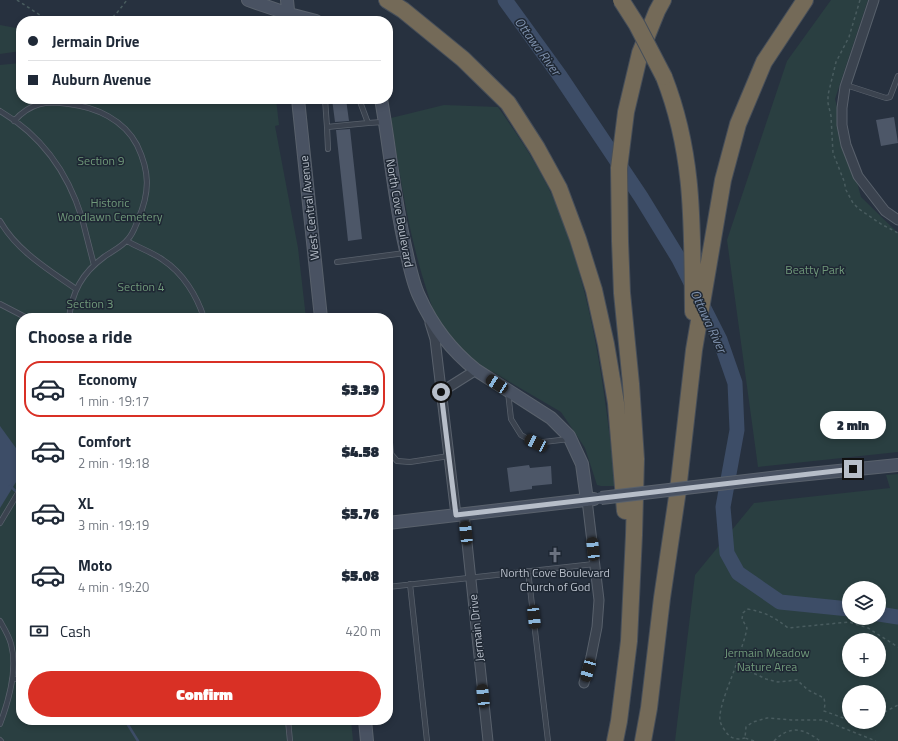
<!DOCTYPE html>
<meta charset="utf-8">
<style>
:root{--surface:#fff;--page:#f6f6f7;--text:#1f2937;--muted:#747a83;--line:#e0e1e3;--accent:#d93025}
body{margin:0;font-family:"Titillium Web",sans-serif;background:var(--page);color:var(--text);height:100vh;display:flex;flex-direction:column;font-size:15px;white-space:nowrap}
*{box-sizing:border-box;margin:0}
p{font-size:13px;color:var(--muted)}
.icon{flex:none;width:22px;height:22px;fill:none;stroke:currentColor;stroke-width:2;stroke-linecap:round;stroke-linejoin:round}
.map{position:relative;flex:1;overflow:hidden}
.details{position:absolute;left:16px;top:313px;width:377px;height:412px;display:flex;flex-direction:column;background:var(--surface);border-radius:16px;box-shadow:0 2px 6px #0003}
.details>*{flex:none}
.banner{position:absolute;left:16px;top:16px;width:377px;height:88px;border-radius:16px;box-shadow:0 2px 6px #0003;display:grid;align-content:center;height:88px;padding:0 12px;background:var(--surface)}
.buttons{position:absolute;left:842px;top:581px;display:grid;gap:8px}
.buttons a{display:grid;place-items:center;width:44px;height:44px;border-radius:50%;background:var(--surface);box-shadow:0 2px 6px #0003;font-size:20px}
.end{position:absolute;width:18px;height:18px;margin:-9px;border:5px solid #b7bec9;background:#111;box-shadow:0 0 0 2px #111}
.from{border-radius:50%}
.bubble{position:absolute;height:28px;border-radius:14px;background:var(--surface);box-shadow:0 2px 6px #0003;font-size:13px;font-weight:800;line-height:28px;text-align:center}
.car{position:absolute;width:12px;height:24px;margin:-12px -6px;border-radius:5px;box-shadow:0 0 3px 1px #0007;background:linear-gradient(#222 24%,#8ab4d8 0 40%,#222 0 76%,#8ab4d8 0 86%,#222 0)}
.banner b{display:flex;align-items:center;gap:14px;height:38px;font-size:15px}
.banner b+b{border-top:1px solid var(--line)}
.banner i{width:10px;height:10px;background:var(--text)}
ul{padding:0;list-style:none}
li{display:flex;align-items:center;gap:12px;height:56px;margin:0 8px 6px;padding:0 4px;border:2px solid transparent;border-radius:16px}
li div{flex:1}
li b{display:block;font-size:15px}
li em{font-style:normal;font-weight:800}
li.current{border-color:var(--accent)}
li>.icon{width:36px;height:36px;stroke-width:1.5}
h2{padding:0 12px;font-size:18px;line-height:48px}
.pay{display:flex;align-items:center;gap:10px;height:44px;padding:0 12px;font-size:15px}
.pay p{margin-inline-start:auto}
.cta{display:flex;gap:8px;margin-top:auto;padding:8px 12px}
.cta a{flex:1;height:46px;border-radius:24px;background:var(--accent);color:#fff;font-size:16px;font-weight:800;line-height:46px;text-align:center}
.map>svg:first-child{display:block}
</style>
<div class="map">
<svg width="898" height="741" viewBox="0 0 898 741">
<rect width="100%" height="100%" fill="#27313f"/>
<!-- green -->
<path fill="#2a3f41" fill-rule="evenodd" d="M831,0h37l-33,99 26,98 37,36v219l-140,15 -31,-227 60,-179z
M0,25l21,4v22l-21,3z
M21,63v36h255l3,26 -4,1 23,122 8,70h-285v402h330l2,21h-353v-676z
M444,105l54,2c22,31 46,67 60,102 5,11 8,23 12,34 26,77 36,158 45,238l-1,5h-13l-4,-1 -12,-37 -24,-36 -89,-52c-12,-11 -23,-23 -32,-36 -8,-13 -13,-34 -18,-49 -15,-51 -23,-105 -31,-157z
M898,474v267h-223l20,-166 59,-72 136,-15 -4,-13zM849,588h30v30h-30zM849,640h30v30h-30zM849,692h30v30h-30z"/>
<!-- water -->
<path fill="#3d4d67" d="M0,426l21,29v19l-21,34z"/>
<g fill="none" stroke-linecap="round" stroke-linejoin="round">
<!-- stream -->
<path stroke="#3d4d67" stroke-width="2.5" d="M10,486l11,10
M125,720l13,21"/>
<!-- river -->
<path stroke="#3d4d67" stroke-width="15" d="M505,0l55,76 81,121 38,62 41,81 15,43 2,47 -14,77 4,46 11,20 42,29 69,7
M879,614l19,3"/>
</g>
<!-- building -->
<path fill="#4d5768" d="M332,99h14l3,22 -14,1z
M894,117l4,26 -17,3 -5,-26z
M350,129l12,110 -14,2 -12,-111z
M529,465l1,3 21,-2 1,18 -20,2v3l-22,3 -3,-24z"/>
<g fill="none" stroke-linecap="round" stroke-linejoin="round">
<!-- lane casing -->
<g stroke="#59616c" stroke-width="6">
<path id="lane" d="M846,85l40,13 4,-1 8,-21
M325,99l2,28
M359,99l9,24 15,-1
M0,111c41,24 68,62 82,107 4,16 8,32 12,47
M14,121c17,-19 32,-20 55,-17 27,3 55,16 68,41 13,27 13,47 1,75 -3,7 -5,14 -10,19 -6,8 -16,12 -24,18 -22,16 -32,35 -35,61
M328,149l-1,-22 41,-4
M0,221c17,30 49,49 76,68
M127,241c12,7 25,11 36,19 20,13 34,36 41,58
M337,262l68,-9
M0,304l27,14
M508,392l3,27 10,16 14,8 34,-4
M388,420l3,34 6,7 13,1 39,-6
M0,523l21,-35
M528,571l20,170
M410,584l17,157
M388,587l206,-23
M0,621c4,7 9,15 11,23 7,25 -2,56 -11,80
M12,679h9
M288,720l2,21
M0,740l1,1"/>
</g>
<!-- street casing -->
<g stroke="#59616c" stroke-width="11">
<path id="street" d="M874,0l-29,87 -3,21v17l4,20 12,31 27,35 13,9
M430,323l5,16 21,176
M441,392l35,-22
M464,514l24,227
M584,683l7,-26 6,-30 2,-27 -12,-100"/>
</g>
<!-- secondary casing -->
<g stroke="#59616c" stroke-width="14">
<path id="secondary" d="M248,0l41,14 27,7
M287,0l2,20
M298,99l23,219
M381,99c9,49 13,99 24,147 4,17 7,35 14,50 13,29 33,55 57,74l75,48 18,18 13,28 5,36
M779,477l119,-12
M388,523l206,-24
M365,720l2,21"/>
</g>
<!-- highway casing -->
<g stroke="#464e59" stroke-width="18">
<path id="highway" d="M387,0l16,10 60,49 45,44 29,45 22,40 19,51 16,51 12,54 10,59 9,108
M664,77c31,79 28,152 29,235
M615,741l4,-20 10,-80 5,-106 2,-76 -5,-75 -9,-91 -2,-52 -1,-73 7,-56 14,-59 17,-42 6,-11
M643,741l6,-33 13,-110 16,-108 16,-140 29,-170 15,-56 26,-62 41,-62"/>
</g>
<!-- path -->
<path stroke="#495c5f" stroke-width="1.5" stroke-dasharray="3 3" stroke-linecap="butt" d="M17,0l32,21
M860,0l-11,37 -13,25 -8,33v8l3,13 2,37 11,28 2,9 7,13 6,6 22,15 17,9
M108,21l8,-7 11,-14
M736,665c-4,13 -18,43 -16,56 1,4 4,8 6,11 5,7 11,8 19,6
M879,715l19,-10
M849,720l-25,-9 1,-7 -1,-6 -16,-8 -11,-10 -19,2 -12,-3 -30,-14 9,-28 2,-9 -5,-9 1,-6 4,-4c18,3 27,8 41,19l61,-6 19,6 30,19
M861,722h1
M754,741l-9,-3 1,-11 7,-5 14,-4 24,2h32l53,21
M774,741c16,-16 29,-13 46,0"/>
<!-- lane -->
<use href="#lane" stroke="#3b434f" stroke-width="4.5"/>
<!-- street -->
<use href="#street" stroke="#3b434f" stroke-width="9"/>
<!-- secondary -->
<use href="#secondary" stroke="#495262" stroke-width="12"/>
<!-- highway -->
<use href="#highway" stroke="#746a58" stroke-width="16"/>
<!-- secondary-bridge casing -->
<g stroke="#59616c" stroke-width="14" stroke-linecap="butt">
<path id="secondary-bridge" d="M601,498l178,-21"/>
</g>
<!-- highway-bridge casing -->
<g stroke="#464e59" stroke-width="18" stroke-linecap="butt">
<path id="highway-bridge" d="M621,0l16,25 27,52"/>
</g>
<!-- secondary-bridge -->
<use href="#secondary-bridge" stroke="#495262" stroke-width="12"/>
<!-- highway-bridge -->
<use href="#highway-bridge" stroke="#746a58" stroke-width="16"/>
</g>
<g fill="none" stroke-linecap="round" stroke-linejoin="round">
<!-- route -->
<path stroke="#b7bec9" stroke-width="5" d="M441,392l15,123 397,-46"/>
</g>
<!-- icons -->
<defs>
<g id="church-bare" transform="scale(1.2)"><path d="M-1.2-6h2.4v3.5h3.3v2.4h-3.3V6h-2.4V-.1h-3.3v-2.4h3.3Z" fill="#6b7280" stroke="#1f2834" stroke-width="2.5" paint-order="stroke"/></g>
</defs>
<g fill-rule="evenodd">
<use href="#church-bare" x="555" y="555"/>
</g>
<g text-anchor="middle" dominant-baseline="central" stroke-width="3" stroke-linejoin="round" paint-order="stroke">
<!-- park labels -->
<g font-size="12" fill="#70997a" stroke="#1f2834">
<text x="101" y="160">Section 9</text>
<text x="110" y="202">Historic<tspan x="110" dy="14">Woodlawn Cemetery</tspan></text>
<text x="815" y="269">Beatty Park</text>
<text x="141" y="286">Section 4</text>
<text x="90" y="303">Section 3</text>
<text x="767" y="652">Jermain Meadow<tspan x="767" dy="14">Nature Area</tspan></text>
</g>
<!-- street labels -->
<g font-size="12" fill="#b7bec9" stroke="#1f2834">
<text transform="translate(309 208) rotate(-96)">West Central Avenue</text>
<text transform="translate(400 213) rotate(80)">North Cove Boulevard</text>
<text transform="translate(476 628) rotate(-96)">Jermain Drive</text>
</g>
<!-- poi labels -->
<g font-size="12" fill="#b7bec9" stroke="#1f2834">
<text x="555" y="572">North Cove Boulevard<tspan x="555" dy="14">Church of God</tspan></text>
</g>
<!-- water labels -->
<g font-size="13" font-style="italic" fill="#8093af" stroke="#1f2834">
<text transform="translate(538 46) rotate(54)">Ottawa River</text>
<text transform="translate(709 321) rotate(65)">Ottawa River</text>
</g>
</g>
</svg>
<div class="buttons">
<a><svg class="icon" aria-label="layers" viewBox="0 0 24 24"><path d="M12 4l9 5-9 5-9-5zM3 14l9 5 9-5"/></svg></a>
<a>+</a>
<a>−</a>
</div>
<i class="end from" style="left:441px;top:392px"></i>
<i class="end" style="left:853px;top:469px"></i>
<div class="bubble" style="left:820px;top:411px;width:66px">2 min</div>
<i class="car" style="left:497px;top:384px;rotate:303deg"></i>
<i class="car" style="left:536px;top:443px;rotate:296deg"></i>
<i class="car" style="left:466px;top:533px;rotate:354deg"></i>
<i class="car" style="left:593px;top:549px;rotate:354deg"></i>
<i class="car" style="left:534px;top:617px;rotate:174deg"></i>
<i class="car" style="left:588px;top:670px;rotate:196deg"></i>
<i class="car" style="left:483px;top:696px;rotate:354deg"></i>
<div class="banner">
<b><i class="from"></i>Jermain Drive</b>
<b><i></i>Auburn Avenue</b>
</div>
<section class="details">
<h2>Choose a ride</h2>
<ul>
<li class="current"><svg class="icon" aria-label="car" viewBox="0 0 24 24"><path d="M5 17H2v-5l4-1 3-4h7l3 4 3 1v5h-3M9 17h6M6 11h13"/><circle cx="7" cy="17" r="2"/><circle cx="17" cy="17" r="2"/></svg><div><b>Economy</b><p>1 min · 19:17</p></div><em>$3.39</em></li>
<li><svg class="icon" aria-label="car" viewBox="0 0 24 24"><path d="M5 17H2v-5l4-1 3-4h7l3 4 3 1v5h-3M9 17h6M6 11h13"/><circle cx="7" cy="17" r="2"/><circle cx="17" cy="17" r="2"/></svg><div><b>Comfort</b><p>2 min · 19:18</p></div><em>$4.58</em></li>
<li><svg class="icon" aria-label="car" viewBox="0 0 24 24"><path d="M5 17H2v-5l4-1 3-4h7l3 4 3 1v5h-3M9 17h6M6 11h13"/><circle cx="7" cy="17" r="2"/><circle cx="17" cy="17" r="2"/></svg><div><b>XL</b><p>3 min · 19:19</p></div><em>$5.76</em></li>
<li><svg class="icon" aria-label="car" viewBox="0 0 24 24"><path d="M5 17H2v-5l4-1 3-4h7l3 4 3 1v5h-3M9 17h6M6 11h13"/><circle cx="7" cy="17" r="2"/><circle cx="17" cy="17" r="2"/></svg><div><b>Moto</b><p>4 min · 19:20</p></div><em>$5.08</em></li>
</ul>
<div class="pay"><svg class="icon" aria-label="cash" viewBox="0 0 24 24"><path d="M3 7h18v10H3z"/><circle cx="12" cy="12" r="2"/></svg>Cash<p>420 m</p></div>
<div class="cta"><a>Confirm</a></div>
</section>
</div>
